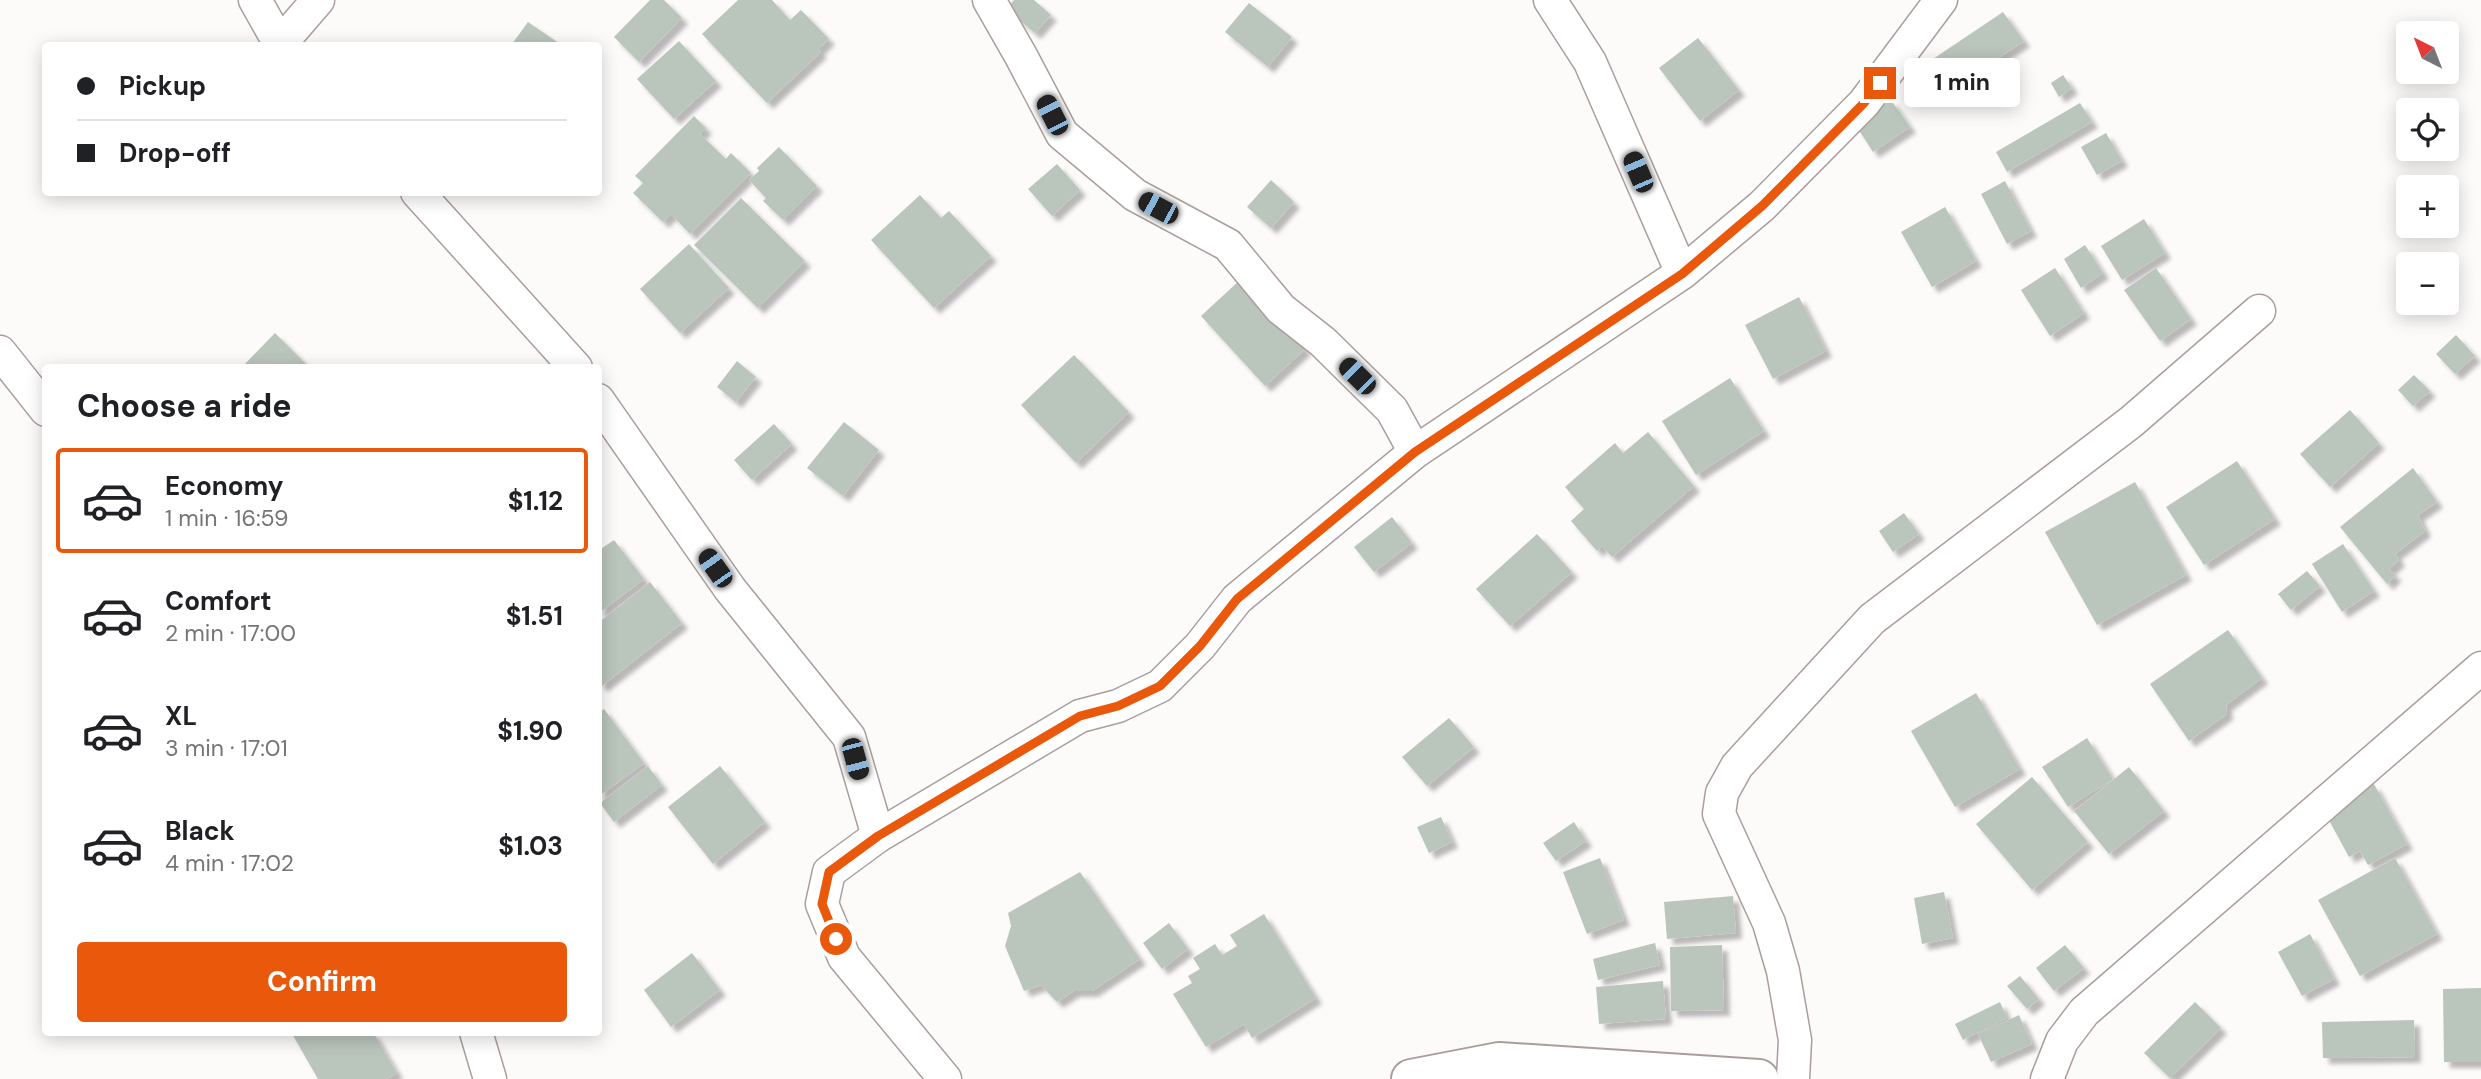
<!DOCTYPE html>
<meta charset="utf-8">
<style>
:root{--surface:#fff;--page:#f2f2f2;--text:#202124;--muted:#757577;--line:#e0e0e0;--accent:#ea580c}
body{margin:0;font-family:"DM Sans",sans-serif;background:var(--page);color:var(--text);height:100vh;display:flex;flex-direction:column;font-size:26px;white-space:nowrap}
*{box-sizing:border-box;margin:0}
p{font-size:23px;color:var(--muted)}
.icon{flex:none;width:38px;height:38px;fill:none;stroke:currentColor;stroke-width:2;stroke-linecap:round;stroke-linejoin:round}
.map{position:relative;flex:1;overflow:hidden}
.side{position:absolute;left:42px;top:364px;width:560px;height:672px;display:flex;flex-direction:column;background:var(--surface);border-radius:7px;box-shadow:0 4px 18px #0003}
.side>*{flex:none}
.guide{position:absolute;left:42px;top:42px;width:560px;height:154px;border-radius:7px;box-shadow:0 4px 18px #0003;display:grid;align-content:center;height:154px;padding:0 35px;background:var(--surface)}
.needle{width:46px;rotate:318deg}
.fabs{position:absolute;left:2396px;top:21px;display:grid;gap:14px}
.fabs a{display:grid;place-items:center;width:63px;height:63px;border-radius:7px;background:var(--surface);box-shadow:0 4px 18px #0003;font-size:35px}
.end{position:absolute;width:32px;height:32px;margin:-16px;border:9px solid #ea580c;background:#fff;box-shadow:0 0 0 4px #fff}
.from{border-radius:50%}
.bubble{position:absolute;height:49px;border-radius:7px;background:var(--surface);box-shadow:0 4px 18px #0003;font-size:23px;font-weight:700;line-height:49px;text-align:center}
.car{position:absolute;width:21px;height:42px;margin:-21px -10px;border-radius:9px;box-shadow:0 0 5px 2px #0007;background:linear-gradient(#222 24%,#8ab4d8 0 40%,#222 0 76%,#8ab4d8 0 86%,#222 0)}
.guide b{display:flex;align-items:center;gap:24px;height:66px;font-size:26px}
.guide b+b{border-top:2px solid var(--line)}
.guide i{width:18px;height:18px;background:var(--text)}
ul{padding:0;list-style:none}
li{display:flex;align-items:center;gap:21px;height:105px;margin:0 14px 10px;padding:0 21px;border:4px solid transparent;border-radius:7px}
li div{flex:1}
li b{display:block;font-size:26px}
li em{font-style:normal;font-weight:700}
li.on{border-color:var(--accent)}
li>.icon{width:63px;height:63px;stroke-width:1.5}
h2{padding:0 35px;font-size:32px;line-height:84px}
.action{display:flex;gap:14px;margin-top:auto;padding:14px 35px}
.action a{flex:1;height:80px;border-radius:7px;background:var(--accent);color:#fff;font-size:28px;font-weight:700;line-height:80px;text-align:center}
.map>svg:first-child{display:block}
</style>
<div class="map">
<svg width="2481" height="1079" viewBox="0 0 2481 1079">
<defs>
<filter id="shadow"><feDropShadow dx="6" dy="6" stdDeviation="2" flood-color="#0004"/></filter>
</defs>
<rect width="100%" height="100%" fill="#fdfafa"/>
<!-- building -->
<path fill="#bac5bc" filter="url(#shadow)" d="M650,0h14l18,18 -43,44 -25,-25z
M738,0h34l18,20 11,-10 28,29 -11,10 3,3 -54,51 -65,-69z
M1014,0h20l17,15 -16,18 -29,-24z
M1249,3l43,34 -24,30 -43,-35z
M2003,12l21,29 -71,47 -20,-29z
M528,22l35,24 -51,-2z
M1698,38l41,52 -39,31 -41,-53z
M679,41l37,40 -42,38 -37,-40z
M2063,75l9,13 -13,9 -8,-14z
M1891,100l19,27 -37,25 -18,-28z
M2080,103l12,19 -85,50 -11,-20z
M694,116l12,12 -6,6 26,25 5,-6 20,20 -61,61 -19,-20 -8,8 -30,-29 10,-10 -8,-7z
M2106,133l16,28 -25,14 -16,-28z
M779,147l38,39 -34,34 -20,-19 3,-3 -17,-18 10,-9 -2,-3z
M1057,164l23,26 -28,26 -24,-27z
M1271,180l23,22 -23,26 -24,-21z
M2005,181l26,50 -24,13 -26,-50z
M920,195l21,23 8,-7 42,45 -57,52 -63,-68z
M741,198l64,63 -47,47 -64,-63z
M1945,207l31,54 -44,26 -31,-55z
M2144,219l21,34 -43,27 -21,-34z
M689,244l40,44 -49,45 -40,-44z
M2085,245l18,28 -22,15 -17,-29z
M2055,268l29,45 -34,23 -29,-46z
M2156,268l35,51 -31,22 -36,-51z
M1241,279l64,70 -40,37 -64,-70z
M1799,297l27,54 -53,28 -28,-54z
M275,333l35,35h-69z
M2456,335l19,21 -20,18 -19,-20z
M1074,355l55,57 -53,51 -55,-58z
M737,361l19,16 -20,25 -19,-15z
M2414,375l16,16 -17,15 -15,-16z
M1730,378l34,53 -68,44 -34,-54z
M2350,410l29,33 -49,44 -30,-33z
M844,422l35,28 -36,46 -36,-28z
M774,424l18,20 -40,36 -18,-20z
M1648,432l46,54 -82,71 -10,-11 -5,5 -26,-30 13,-12 -19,-22 50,-44 8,10z
M2237,461l38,58 -71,46 -38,-58z
M2413,468l24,34 -19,13 7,16 -30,23 4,6 -10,10 7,5 -9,9 -47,-57z
M2135,482l51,93 -89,50 -52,-93z
M1904,513l15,21 -26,18 -14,-21z
M1392,517l20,26 -38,29 -20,-25z
M1537,534l35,38 -62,54 -34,-37z
M614,540l30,39 -46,35v-63z
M2343,544l31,47 -32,21 -30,-48z
M2307,571l13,15 -29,24 -13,-16z
M650,582l32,41 -80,63 -4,-4v-59z
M2228,630l34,48 -36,27 1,9 -38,27 -39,-57z
M1976,693l44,76 -65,38 -44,-76z
M604,709l40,54 -46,34v-84z
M1449,718l25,29 -47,39 -25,-29z
M2087,738l26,41 -45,28 -26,-40z
M648,766l14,19 -48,37 -14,-19z
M720,766l45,56 -52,42 -45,-57z
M2129,767l35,44 -55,43 -35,-43z
M2032,777l56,65 -56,48 -56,-66z
M2374,784l33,60 -39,21 -8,-14 -11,6 -25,-46z
M1441,817l11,25 -23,11 -12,-26z
M1574,822l12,19 -30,20 -13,-18z
M1600,858l24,62 -37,14 -24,-62z
M2395,858l42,76 -77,42 -42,-76z
M1080,872l60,87 -48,32h-18l-17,11 -16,-17 -17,6 -19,-45 6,-20 -3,-13z
M1944,892l9,46 -31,6 -8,-46z
M1733,896l3,37 -69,6 -3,-37z
M1264,914l52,84 -64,40 -8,-14 -38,23 -33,-53 19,-11 -4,-7 12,-7 -7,-11 22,-14 7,11 15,-9 -7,-11z
M1169,923l19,26 -26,20 -19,-26z
M2310,934l24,45 -32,17 -24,-44z
M1655,943l5,22 -62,15 -5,-21z
M1722,945l2,65 -53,1 -1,-64z
M2065,945l19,23 -30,23 -18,-23z
M692,953l28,37 -49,37 -27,-37z
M2020,976l19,23 -12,10 -20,-23z
M1663,981l3,38 -67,5 -3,-37z
M2481,988v74h-37l-1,-73z
M2000,1002l7,16 -44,22 -8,-16z
M2195,1002l26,26 -51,50 -26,-25z
M2019,1015l13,29 -41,18 -13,-28z
M2414,1020l1,37 -92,1 -1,-36z
M291,1032h82l24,41 -11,6h-68z"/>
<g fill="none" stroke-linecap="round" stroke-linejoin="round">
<!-- street casing -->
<g stroke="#ac9d9d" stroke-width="35">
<path id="street" d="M255,0l26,46
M989,0l32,56 41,78 73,61 93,50 53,64 42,33 69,68 23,42
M280,44l38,-44
M417,192l159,176
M1682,273l80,-67 102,-103 77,-103
M0,352l46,58
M598,400l132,189 119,148 29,99
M476,1032l14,47
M945,1079l-101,-122 -22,-53 7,-32 49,-36 202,-120 38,-10 42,-20 40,-40 37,-47 178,-147 267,-179 -92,-211 -40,-62
M1793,1079l2,-39 -12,-69 -14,-48 -50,-109 3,-21 15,-27 135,-147 259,-197 128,-111
M2047,1079l15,-38 22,-29 397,-344"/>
</g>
<!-- secondary casing -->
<g stroke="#ac9d9d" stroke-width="42">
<path id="secondary" d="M1411,1079l88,-17 260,17"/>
</g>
<!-- street -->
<use href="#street" stroke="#fff" stroke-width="32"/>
<!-- secondary -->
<use href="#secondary" stroke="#fff" stroke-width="38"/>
</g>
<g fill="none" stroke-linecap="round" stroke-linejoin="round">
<!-- route -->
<path stroke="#ea580c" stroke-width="9" d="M836,939l-14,-35 7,-32 49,-36 202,-120 38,-10 42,-20 40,-40 37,-47 178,-147 267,-178 80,-68 102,-103 16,-20"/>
</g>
</svg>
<div class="fabs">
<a><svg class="needle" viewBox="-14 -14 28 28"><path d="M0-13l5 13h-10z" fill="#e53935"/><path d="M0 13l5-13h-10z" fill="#757577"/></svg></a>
<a><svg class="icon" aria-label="locate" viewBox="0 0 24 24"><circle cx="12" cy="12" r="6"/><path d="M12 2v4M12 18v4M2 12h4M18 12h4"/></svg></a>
<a>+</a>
<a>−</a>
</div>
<i class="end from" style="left:836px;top:939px"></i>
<i class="end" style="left:1880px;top:83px"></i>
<div class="bubble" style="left:1904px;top:58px;width:116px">1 min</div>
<i class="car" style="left:1052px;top:115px;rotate:333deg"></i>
<i class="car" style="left:1638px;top:172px;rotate:337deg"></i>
<i class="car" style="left:1158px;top:208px;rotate:298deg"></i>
<i class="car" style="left:1357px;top:376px;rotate:315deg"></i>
<i class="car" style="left:715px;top:568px;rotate:325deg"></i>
<i class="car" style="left:855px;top:759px;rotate:165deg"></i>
<div class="guide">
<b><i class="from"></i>Pickup</b>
<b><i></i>Drop-off</b>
</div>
<section class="side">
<h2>Choose a ride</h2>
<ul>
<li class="on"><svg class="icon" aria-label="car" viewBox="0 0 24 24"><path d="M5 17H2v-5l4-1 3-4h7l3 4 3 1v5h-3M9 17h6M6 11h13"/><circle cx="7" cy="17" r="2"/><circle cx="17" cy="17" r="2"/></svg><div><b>Economy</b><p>1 min · 16:59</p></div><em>$1.12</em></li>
<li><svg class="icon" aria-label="car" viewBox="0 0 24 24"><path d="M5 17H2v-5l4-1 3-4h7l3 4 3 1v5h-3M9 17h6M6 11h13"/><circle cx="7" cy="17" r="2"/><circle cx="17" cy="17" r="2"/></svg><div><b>Comfort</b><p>2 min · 17:00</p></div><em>$1.51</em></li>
<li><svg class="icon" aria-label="car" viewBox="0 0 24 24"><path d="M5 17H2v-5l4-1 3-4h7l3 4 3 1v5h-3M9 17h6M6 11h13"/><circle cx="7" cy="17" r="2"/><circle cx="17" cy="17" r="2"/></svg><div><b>XL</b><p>3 min · 17:01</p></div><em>$1.90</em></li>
<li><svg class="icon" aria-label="car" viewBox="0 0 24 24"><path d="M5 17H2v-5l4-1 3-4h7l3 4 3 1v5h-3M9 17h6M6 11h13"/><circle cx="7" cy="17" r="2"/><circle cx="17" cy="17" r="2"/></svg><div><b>Black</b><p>4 min · 17:02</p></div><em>$1.03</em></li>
</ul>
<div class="action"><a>Confirm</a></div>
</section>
</div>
